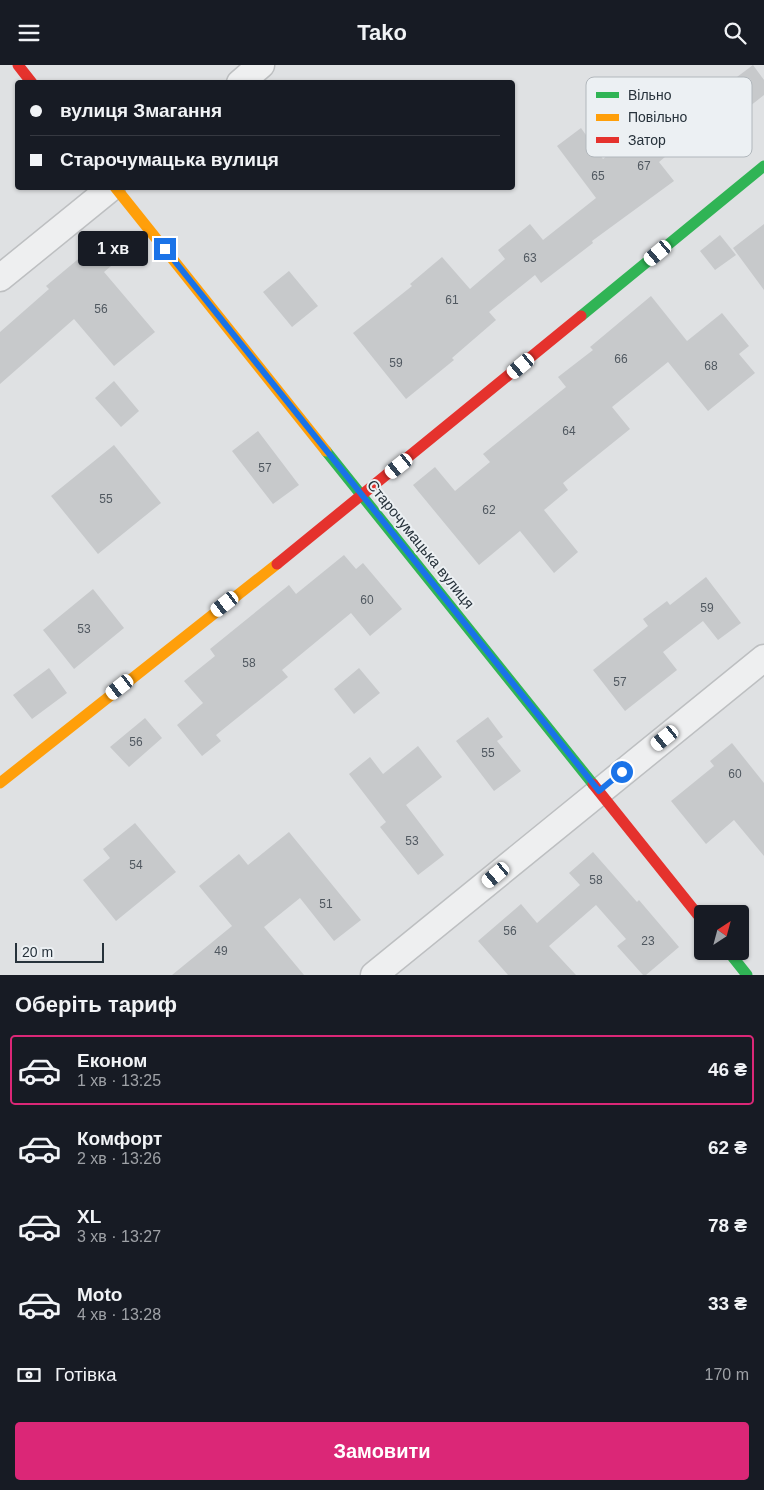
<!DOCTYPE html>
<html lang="uk">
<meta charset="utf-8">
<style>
:root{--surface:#171b24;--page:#20242c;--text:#f1f3f6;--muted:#9ea1a6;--line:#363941;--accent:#db2777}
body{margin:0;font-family:Helvetica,sans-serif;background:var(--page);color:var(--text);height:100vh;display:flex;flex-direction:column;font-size:19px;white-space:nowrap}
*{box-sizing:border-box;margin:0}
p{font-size:16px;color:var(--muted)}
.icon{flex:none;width:28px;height:28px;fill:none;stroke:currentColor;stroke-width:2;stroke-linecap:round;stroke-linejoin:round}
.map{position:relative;height:910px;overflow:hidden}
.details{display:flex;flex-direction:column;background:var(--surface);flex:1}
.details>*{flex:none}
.banner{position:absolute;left:15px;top:15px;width:500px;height:110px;border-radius:5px;box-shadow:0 1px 4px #0004;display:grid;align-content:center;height:110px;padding:0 15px;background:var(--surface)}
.needle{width:32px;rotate:36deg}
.tools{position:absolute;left:694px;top:840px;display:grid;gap:10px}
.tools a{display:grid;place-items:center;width:55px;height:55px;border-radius:5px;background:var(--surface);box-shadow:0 1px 4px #0004;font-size:25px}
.scale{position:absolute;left:15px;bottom:12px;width:89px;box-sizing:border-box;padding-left:5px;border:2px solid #27323b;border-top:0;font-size:14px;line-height:18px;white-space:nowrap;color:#27323b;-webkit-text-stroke:4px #ecf0f3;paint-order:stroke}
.end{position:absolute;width:22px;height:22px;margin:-11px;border:6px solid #1a73e8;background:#fff;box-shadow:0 0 0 2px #fff}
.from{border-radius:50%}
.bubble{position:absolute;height:35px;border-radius:5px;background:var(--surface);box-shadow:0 1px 4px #0004;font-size:16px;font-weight:600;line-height:35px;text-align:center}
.car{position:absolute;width:15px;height:30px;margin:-15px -8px;border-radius:6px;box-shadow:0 0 4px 1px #0007;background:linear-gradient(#fff 24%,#345 0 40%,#fff 0 76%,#345 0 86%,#fff 0)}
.banner b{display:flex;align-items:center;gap:18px;height:48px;font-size:19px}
.banner b+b{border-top:1px solid var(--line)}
.banner i{width:12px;height:12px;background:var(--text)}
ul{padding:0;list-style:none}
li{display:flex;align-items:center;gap:15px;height:70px;margin:0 10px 8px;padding:0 5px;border:2px solid transparent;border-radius:5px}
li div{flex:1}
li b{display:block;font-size:19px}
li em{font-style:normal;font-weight:600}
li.selected{border-color:var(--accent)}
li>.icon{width:45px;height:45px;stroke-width:1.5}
h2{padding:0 15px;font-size:22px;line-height:60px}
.pay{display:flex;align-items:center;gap:12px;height:55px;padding:0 15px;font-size:19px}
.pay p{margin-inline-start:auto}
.cta{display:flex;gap:10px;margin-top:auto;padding:10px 15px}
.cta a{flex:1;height:58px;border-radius:5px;background:var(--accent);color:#fff;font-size:20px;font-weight:600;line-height:58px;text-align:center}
header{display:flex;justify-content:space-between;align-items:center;height:65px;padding:0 15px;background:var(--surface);font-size:22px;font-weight:600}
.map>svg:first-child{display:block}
</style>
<header><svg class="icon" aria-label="menu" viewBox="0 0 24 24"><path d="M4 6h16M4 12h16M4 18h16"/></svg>Tako<svg class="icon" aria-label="search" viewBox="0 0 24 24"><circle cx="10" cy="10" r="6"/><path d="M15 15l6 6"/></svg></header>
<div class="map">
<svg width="764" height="910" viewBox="0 0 764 910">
<rect width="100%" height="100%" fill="#dfe1e3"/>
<!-- building -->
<path fill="#c7c9cb" d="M753,0l11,15v15l-19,15 7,9 -28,22 -28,-35 36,-28 1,2z
M679,41l19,23 -39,33 15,19 -82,60 1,2 -52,40 -6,-8 -46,37 7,8 -44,38 2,2 -48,39 -53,-66 59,-47 -2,-2 32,-27 28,32 35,-30 -7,-9 32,-26 13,16 53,-42 -39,-52 24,-18 22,31 40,-32 5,6z
M764,159v66l-31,-42z
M107,170l17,20 -20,17 51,60 -41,34 -40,-47 -74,65v-52l49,-43 -3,-3z
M720,170l16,20 -21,15 -15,-19z
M289,206l29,35 -26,21 -29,-35z
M651,231l36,45 35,-28 27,33 -10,8 16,19 -47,38 -40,-49 -56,45 18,22 -67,54 5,7 -24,20 34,42 -24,21 -34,-42 -41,34 -66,-80 22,-18 20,24 35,-29 -7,-8 83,-67 -8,-10 35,-27 -3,-3z
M114,316l25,30 -18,16 -26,-29z
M258,366l41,54 -26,19 -41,-53z
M114,380l47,58 -63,51 -47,-58z
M344,490l12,14 7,-6 39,46 -32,27 -19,-23 -69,57 6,7 -72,58 5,6 -19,15 -25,-31 26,-22 -19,-22 31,-25 -5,-7 79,-64 7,9z
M706,512l35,46 -23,17 -15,-19 -40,31 14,18 -52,41 -32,-41 55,-44 -5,-7 24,-18 3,4z
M93,524l31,39 -50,41 -31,-39z
M49,603l18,25 -35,26 -19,-24z
M359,603l21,25 -26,21 -20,-25z
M488,652l15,20 -6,4 24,30 -27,20 -38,-50z
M145,653l17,20 -33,29 -19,-20z
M732,678l32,40v73l-30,-36 -28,24 -35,-43 43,-35 -4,-5z
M418,681l24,31 -36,28 38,50 -26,20 -38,-48 6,-5 -37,-48 21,-17 13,17z
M135,758l41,49 -60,49 -33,-41 27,-22 -7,-9z
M289,767l72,88 -27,21 -34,-43 -36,29 40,48h-132l60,-49 -33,-40 40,-32 9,11z
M593,787l44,50 2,-2 40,47 -33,28h-3l-26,-29 9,-7 -30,-34 -47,41 27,29h-68l-30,-34 43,-37 16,19 43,-38 -11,-12z"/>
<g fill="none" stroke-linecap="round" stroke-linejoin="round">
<!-- street casing -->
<g stroke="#bdbfc1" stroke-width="29">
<path id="street" d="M240,18l21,-18
M0,213l112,-91
M374,910l390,-317"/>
</g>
<!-- street -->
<use href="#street" stroke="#eeeff0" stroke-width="26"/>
<!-- fast -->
<path stroke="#30b455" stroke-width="11" d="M581,251l183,-150
M326,386l267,333
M728,886l19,24"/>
<!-- slow -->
<path stroke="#ff9f0a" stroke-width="11" d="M115,122l211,264
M0,718l277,-219"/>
<!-- jam -->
<path stroke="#e5322d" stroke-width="11" d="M18,0l14,18
M277,499l304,-248
M593,719l109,136"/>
</g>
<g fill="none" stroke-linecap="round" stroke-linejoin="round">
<!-- route -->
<path stroke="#1a73e8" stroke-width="6" d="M165,184l434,542 23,-19"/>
</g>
<g text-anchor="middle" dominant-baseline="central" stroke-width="4" stroke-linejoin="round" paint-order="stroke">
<!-- number labels -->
<g font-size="12" fill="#505860">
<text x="644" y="101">67</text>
<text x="598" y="111">65</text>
<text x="530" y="193">63</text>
<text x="452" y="235">61</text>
<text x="101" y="244">56</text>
<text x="621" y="294">66</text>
<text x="396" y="298">59</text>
<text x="711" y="301">68</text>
<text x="569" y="366">64</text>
<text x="265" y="403">57</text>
<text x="106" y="434">55</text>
<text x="489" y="445">62</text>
<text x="367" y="535">60</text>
<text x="707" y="543">59</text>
<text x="84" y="564">53</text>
<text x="249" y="598">58</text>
<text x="620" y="617">57</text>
<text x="136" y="677">56</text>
<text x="488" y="688">55</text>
<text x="735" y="709">60</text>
<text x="412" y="776">53</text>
<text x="136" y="800">54</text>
<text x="596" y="815">58</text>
<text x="326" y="839">51</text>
<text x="510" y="866">56</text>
<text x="648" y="876">23</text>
<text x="221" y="886">49</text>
</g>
<!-- street labels -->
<g font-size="15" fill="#27323b" stroke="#ecf0f3">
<text transform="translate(421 479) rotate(51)">Старочумацька вулиця</text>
</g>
</g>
<!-- legend -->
<rect x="586" y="12" width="166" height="80" rx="8" fill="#ecf0f3" stroke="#b1b7bc" stroke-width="1"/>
<rect x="596" y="27" width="23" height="6" fill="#30b455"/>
<rect x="596" y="49" width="23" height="7" fill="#ff9f0a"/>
<rect x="596" y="72" width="23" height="6" fill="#e5322d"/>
<g font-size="14" fill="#27323b">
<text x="628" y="35">Вільно</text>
<text x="628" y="57">Повільно</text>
<text x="628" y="80">Затор</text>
</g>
</svg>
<div class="tools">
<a><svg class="needle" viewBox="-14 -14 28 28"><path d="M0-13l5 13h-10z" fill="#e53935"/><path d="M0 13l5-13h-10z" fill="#9ea1a6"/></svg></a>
</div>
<div class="scale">20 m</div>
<i class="end from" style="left:622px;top:707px"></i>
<i class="end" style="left:165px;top:184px"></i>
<div class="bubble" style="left:78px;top:166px;width:70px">1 хв</div>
<i class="car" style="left:658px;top:188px;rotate:230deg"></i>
<i class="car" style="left:521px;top:301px;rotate:230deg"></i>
<i class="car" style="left:399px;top:401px;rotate:231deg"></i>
<i class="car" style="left:225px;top:539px;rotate:232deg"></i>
<i class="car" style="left:120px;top:622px;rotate:232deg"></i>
<i class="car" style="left:665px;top:673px;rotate:231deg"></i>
<i class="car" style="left:496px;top:810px;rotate:230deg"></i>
<div class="banner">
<b><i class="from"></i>вулиця Змагання</b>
<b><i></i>Старочумацька вулиця</b>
</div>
</div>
<section class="details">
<h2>Оберіть тариф</h2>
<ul>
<li class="selected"><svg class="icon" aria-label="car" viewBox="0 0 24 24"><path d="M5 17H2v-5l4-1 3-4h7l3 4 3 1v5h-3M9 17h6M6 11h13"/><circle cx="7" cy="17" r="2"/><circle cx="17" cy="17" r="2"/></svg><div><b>Економ</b><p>1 хв · 13:25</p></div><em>46 ₴</em></li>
<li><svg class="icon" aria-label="car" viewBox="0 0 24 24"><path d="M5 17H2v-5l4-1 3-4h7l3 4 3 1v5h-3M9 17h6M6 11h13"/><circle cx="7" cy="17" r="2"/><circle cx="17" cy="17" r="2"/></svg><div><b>Комфорт</b><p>2 хв · 13:26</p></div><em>62 ₴</em></li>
<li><svg class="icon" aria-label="car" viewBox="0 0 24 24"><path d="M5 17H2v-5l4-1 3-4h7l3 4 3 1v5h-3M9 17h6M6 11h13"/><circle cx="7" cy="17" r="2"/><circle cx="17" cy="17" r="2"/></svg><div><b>XL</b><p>3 хв · 13:27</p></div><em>78 ₴</em></li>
<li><svg class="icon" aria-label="car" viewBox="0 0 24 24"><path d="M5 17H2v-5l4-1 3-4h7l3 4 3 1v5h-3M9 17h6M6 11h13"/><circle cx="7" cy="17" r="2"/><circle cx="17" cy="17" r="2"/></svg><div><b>Moto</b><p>4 хв · 13:28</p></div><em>33 ₴</em></li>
</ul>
<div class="pay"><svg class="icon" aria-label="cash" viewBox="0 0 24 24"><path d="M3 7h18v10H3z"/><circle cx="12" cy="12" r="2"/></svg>Готівка<p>170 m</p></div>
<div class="cta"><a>Замовити</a></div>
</section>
